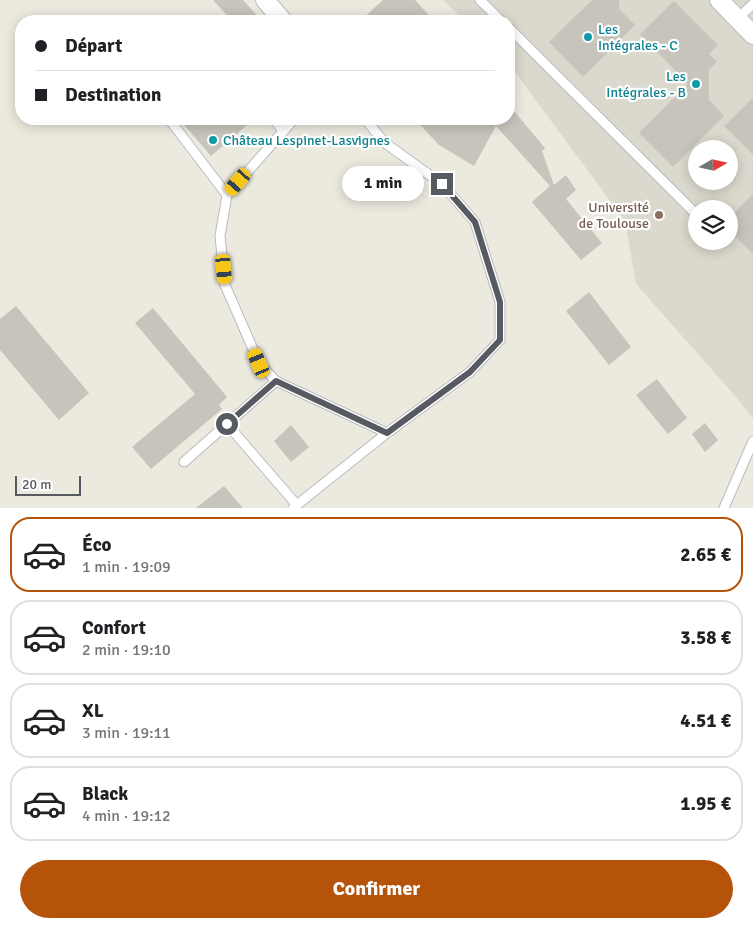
<!DOCTYPE html>
<html lang="fr">
<meta charset="utf-8">
<style>
:root{--surface:#fff;--page:#f6f6f6;--text:#202124;--muted:#757577;--line:#e0e0e0;--accent:#b45309}
body{margin:0;font-family:Signika,sans-serif;background:var(--page);color:var(--text);height:100vh;display:flex;flex-direction:column;font-size:19px;white-space:nowrap}
*{box-sizing:border-box;margin:0}
p{font-size:16px;color:var(--muted)}
.icon{flex:none;width:28px;height:28px;fill:none;stroke:currentColor;stroke-width:2;stroke-linecap:round;stroke-linejoin:round}
.map{position:relative;height:508px;overflow:hidden}
.side{display:flex;flex-direction:column;background:var(--surface);flex:1}
.side>*{flex:none}
.guide{position:absolute;left:15px;top:15px;width:500px;height:110px;border-radius:20px;box-shadow:0 2px 12px #0003;display:grid;align-content:center;height:110px;padding:0 20px;background:var(--surface)}
.needle{width:32px;rotate:81deg}
.fabs{position:absolute;left:688px;top:140px;display:grid;gap:10px}
.fabs a{display:grid;place-items:center;width:50px;height:50px;border-radius:50%;background:var(--surface);box-shadow:0 2px 12px #0003;font-size:25px}
.scale{position:absolute;left:15px;bottom:12px;width:66px;box-sizing:border-box;padding-left:5px;border:2px solid #575b61;border-top:0;font-size:14px;line-height:18px;white-space:nowrap;color:#575b61;-webkit-text-stroke:4px #fff;paint-order:stroke}
.end{position:absolute;width:22px;height:22px;margin:-11px;border:6px solid #575b61;background:#fff;box-shadow:0 0 0 2px #fff}
.from{border-radius:50%}
.bubble{position:absolute;height:35px;border-radius:18px;background:var(--surface);box-shadow:0 2px 12px #0003;font-size:16px;font-weight:700;line-height:35px;text-align:center}
.car{position:absolute;width:15px;height:30px;margin:-15px -8px;border-radius:6px;box-shadow:0 0 4px 1px #0007;background:linear-gradient(#f5c518 24%,#345 0 40%,#f5c518 0 76%,#345 0 86%,#f5c518 0)}
.guide b{display:flex;align-items:center;gap:18px;height:48px;font-size:19px}
.guide b+b{border-top:1px solid var(--line)}
.guide i{width:12px;height:12px;background:var(--text)}
ul{padding:9px 0 0;list-style:none}
li{display:flex;align-items:center;gap:15px;height:75px;margin:0 10px 8px;padding:0 10px;border:2px solid var(--line);border-radius:20px}
li div{flex:1}
li b{display:block;font-size:19px}
li em{font-style:normal;font-weight:700}
li.current{border-color:var(--accent)}
li>.icon{width:45px;height:45px;stroke-width:1.5}
.primary-button{display:flex;gap:10px;margin-top:auto;padding:10px 20px}
.primary-button a{flex:1;height:58px;border-radius:30px;background:var(--accent);color:#fff;font-size:20px;font-weight:700;line-height:58px;text-align:center}
.map>svg:first-child{display:block}
</style>
<div class="map">
<svg width="753" height="508" viewBox="0 0 753 508">
<rect width="100%" height="100%" fill="#eceade"/>
<!-- education -->
<path fill="#dbd9cd" fill-rule="evenodd" d="M443,0h310v419l-17,-22 -100,-113 -11,-63 -116,-157v-43h-44zM696,149h33v32h-33zM696,209h33v32h-33z"/>
<!-- building -->
<path fill="#c7c4bb" d="M213,0h30l19,21h-30z
M383,0h32l19,21h-74z
M592,0h27v9l16,16 -52,52 -34,-35z
M674,1l44,44 -9,9 8,8 -8,8v30l15,16 -51,51 -34,-34 49,-49 -48,-50z
M753,98v57l-29,-29z
M509,105l36,43 -3,3 12,34 12,-10 10,15 -10,9 36,44 -21,17 -49,-58 18,-16 -54,-60 -22,40 -35,-21 -24,-26h94z
M179,119h75l-43,37z
M753,194v60l-24,-24v-12z
M589,292l42,55 -22,18 -43,-54z
M16,306l73,87 -30,27 -59,-70v-31z
M153,308l74,89 -8,8 3,4 -71,60 -19,-22 63,-53 -60,-71z
M657,379l30,39 -19,16 -32,-39z
M705,423l13,17 -13,12 -13,-18z
M291,425l18,22 -18,15 -17,-21z
M224,486l19,22h-47z"/>
<g fill="none" stroke-linecap="round" stroke-linejoin="round">
<!-- lane casing -->
<g stroke="#b9bbc2" stroke-width="11">
<path id="lane" d="M480,0l21,21
M738,18l15,-14
M509,28l187,186
M169,119l58,76
M274,119l9,12
M294,119l-67,76 -7,41 5,49 34,78 17,18 111,52
M227,424l69,80
M184,462l92,-81
M293,508l94,-75 83,-61 30,-32v-38l-25,-80 -33,-38 -57,-41 -20,-24
M724,508l29,-67"/>
</g>
<!-- street casing -->
<g stroke="#b9bbc2" stroke-width="20">
<path id="street" d="M265,0l18,21
M719,0l34,35"/>
</g>
<!-- lane -->
<use href="#lane" stroke="#fff" stroke-width="9"/>
<!-- street -->
<use href="#street" stroke="#fff" stroke-width="18"/>
</g>
<g fill="none" stroke-linecap="round" stroke-linejoin="round">
<!-- route -->
<path stroke="#575b61" stroke-width="6" d="M227,424l49,-43 111,52 83,-61 30,-32v-38l-25,-80 -33,-38"/>
</g>
<!-- markers -->
<g fill="#0f9aa8" stroke="#fff" stroke-width="2">
<circle cx="588" cy="37" r="5"/>
<circle cx="696" cy="84" r="5"/>
<circle cx="213" cy="140" r="5"/>
</g>
<circle fill="#8d6e63" stroke="#fff" stroke-width="2" cx="659" cy="215" r="5"/>
<g text-anchor="middle" dominant-baseline="central" stroke-width="4.5" stroke-linejoin="round" paint-order="stroke">
<!-- culture labels -->
<g font-size="14" fill="#0d838f" stroke="#fff" text-anchor="start">
<text x="598" y="29">Les<tspan x="598" dy="16">Intégrales - C</tspan></text>
<text x="686" y="76" text-anchor="end">Les<tspan x="686" dy="16">Intégrales - B</tspan></text>
<text x="223" y="140">Château Lespinet-Lasvignes</text>
</g>
<!-- education labels -->
<g font-size="14" fill="#785e54" stroke="#fff" text-anchor="end">
<text x="649" y="207">Université<tspan x="649" dy="16">de Toulouse</tspan></text>
</g>
</g>
</svg>
<div class="fabs">
<a><svg class="needle" viewBox="-14 -14 28 28"><path d="M0-13l5 13h-10z" fill="#e53935"/><path d="M0 13l5-13h-10z" fill="#757577"/></svg></a>
<a><svg class="icon" aria-label="layers" viewBox="0 0 24 24"><path d="M12 4l9 5-9 5-9-5zM3 14l9 5 9-5"/></svg></a>
</div>
<div class="scale">20 m</div>
<i class="end from" style="left:227px;top:424px"></i>
<i class="end" style="left:442px;top:184px"></i>
<div class="bubble" style="left:342px;top:166px;width:82px">1 min</div>
<i class="car" style="left:238px;top:182px;rotate:221deg"></i>
<i class="car" style="left:224px;top:269px;rotate:175deg"></i>
<i class="car" style="left:259px;top:363px;rotate:337deg"></i>
<div class="guide">
<b><i class="from"></i>Départ</b>
<b><i></i>Destination</b>
</div>
</div>
<section class="side">
<ul>
<li class="current"><svg class="icon" aria-label="car" viewBox="0 0 24 24"><path d="M5 17H2v-5l4-1 3-4h7l3 4 3 1v5h-3M9 17h6M6 11h13"/><circle cx="7" cy="17" r="2"/><circle cx="17" cy="17" r="2"/></svg><div><b>Éco</b><p>1 min · 19:09</p></div><em>2.65 €</em></li>
<li><svg class="icon" aria-label="car" viewBox="0 0 24 24"><path d="M5 17H2v-5l4-1 3-4h7l3 4 3 1v5h-3M9 17h6M6 11h13"/><circle cx="7" cy="17" r="2"/><circle cx="17" cy="17" r="2"/></svg><div><b>Confort</b><p>2 min · 19:10</p></div><em>3.58 €</em></li>
<li><svg class="icon" aria-label="car" viewBox="0 0 24 24"><path d="M5 17H2v-5l4-1 3-4h7l3 4 3 1v5h-3M9 17h6M6 11h13"/><circle cx="7" cy="17" r="2"/><circle cx="17" cy="17" r="2"/></svg><div><b>XL</b><p>3 min · 19:11</p></div><em>4.51 €</em></li>
<li><svg class="icon" aria-label="car" viewBox="0 0 24 24"><path d="M5 17H2v-5l4-1 3-4h7l3 4 3 1v5h-3M9 17h6M6 11h13"/><circle cx="7" cy="17" r="2"/><circle cx="17" cy="17" r="2"/></svg><div><b>Black</b><p>4 min · 19:12</p></div><em>1.95 €</em></li>
</ul>
<div class="primary-button"><a>Confirmer</a></div>
</section>
